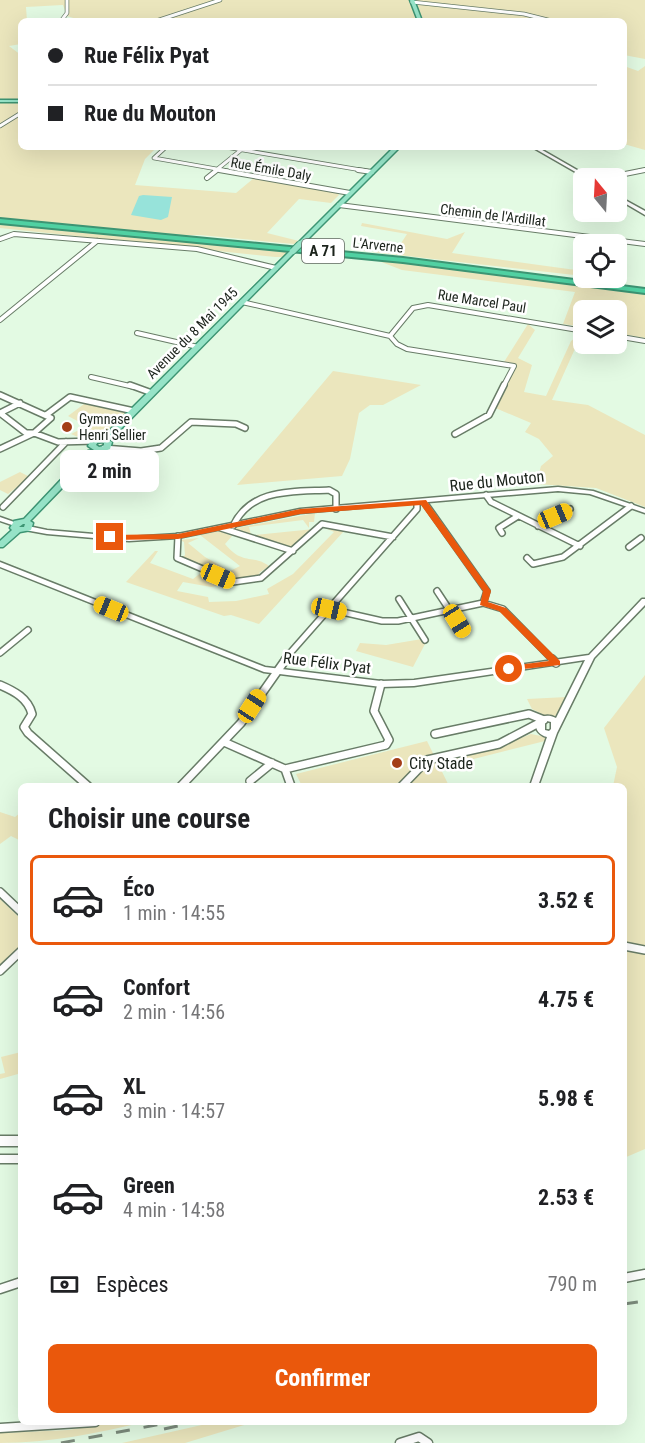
<!DOCTYPE html>
<html lang="fr">
<meta charset="utf-8">
<style>
:root{--surface:#fff;--page:#f2f2f2;--text:#202124;--muted:#757577;--line:#e0e0e0;--accent:#ea580c}
body{margin:0;font-family:"Roboto Condensed",sans-serif;background:var(--page);color:var(--text);height:100vh;display:flex;flex-direction:column;font-size:22px;white-space:nowrap}
*{box-sizing:border-box;margin:0}
p{font-size:20px;color:var(--muted)}
.icon{flex:none;width:33px;height:33px;fill:none;stroke:currentColor;stroke-width:2;stroke-linecap:round;stroke-linejoin:round}
.map{position:relative;flex:1;overflow:hidden}
.panel{position:absolute;left:18px;top:783px;width:609px;height:642px;display:flex;flex-direction:column;background:var(--surface);border-radius:9px;box-shadow:0 6px 24px #0002}
.panel>*{flex:none}
.hud{position:absolute;left:18px;top:18px;width:609px;height:132px;border-radius:9px;box-shadow:0 6px 24px #0002;display:grid;align-content:center;height:132px;padding:0 30px;background:var(--surface)}
.needle{width:39px;rotate:342deg}
.tools{position:absolute;left:573px;top:168px;display:grid;gap:12px}
.tools a{display:grid;place-items:center;width:54px;height:54px;border-radius:9px;background:var(--surface);box-shadow:0 6px 24px #0002;font-size:30px}
.end{position:absolute;width:27px;height:27px;margin:-14px;border:8px solid #ea580c;background:#fff;box-shadow:0 0 0 3px #fff}
.from{border-radius:50%}
.bubble{position:absolute;height:42px;border-radius:9px;background:var(--surface);box-shadow:0 6px 24px #0002;font-size:20px;font-weight:700;line-height:42px;text-align:center}
.car{position:absolute;width:18px;height:36px;margin:-18px -9px;border-radius:8px;box-shadow:0 0 4px 2px #0007;background:linear-gradient(#f5c518 24%,#345 0 40%,#f5c518 0 76%,#345 0 86%,#f5c518 0)}
.hud b{display:flex;align-items:center;gap:21px;height:57px;font-size:22px}
.hud b+b{border-top:2px solid var(--line)}
.hud i{width:15px;height:15px;background:var(--text)}
ul{padding:0;list-style:none}
li{display:flex;align-items:center;gap:18px;height:90px;margin:0 12px 9px;padding:0 18px;border:3px solid transparent;border-radius:9px}
li div{flex:1}
li b{display:block;font-size:22px}
li em{font-style:normal;font-weight:700}
li.selected{border-color:var(--accent)}
li>.icon{width:54px;height:54px;stroke-width:1.5}
h2{padding:0 30px;font-size:27px;line-height:72px}
.pay{display:flex;align-items:center;gap:15px;height:66px;padding:0 30px;font-size:22px}
.pay p{margin-inline-start:auto}
.action{display:flex;gap:12px;margin-top:auto;padding:12px 30px}
.action a{flex:1;height:69px;border-radius:9px;background:var(--accent);color:#fff;font-size:24px;font-weight:700;line-height:69px;text-align:center}
.map>svg:first-child{display:block}
</style>
<div class="map">
<svg width="645" height="1443" viewBox="0 0 645 1443">
<rect width="100%" height="100%" fill="#e3fae3"/>
<!-- green -->
<path fill="#ebe6bd" d="M0,0h645v59l-21,-4v-34h-541l-16,-5 -4,-11 -37,2 1,14h-6v23l-12,2 12,9v92h136l-12,12 -10,26 101,8 18,-15 83,14 2,3 -8,8 -32,-4 -32,34 32,8 -5,3 -94,-9 -55,1 143,15 -5,6h-8l-275,-29z
M624,66l14,5 7,-5v84l-21,-6z
M362,223l85,16 18,-7 -13,21 131,18v5l-211,-24 26,-4 9,-14 -46,-8z
M371,258l274,35v45l-28,-5 -1,-23h-32l-1,17 -20,-3 12,-32 -173,-22z
M528,324l7,6 -17,28 14,7 -8,27 22,4 25,-55 11,-8 -30,67 36,5 57,30v72l-49,-19 -60,-4 5,-18 12,-10 -14,-17 -14,-7 6,-9 -38,-16 20,-41 -9,-4z
M333,371l88,14 -38,20h-13l-11,8 -9,46 -8,17 -105,9z
M84,404l41,8 2,2c-19,15 -30,33 -56,20l16,-8 -19,-10z
M20,472l10,5 -22,17 -8,-4v-8z
M315,513l-1,9h-5v6l-6,-8 -54,7 2,8h4l59,-6 -21,19 -61,-19z
M323,527l22,3 -86,94 -28,-9 -7,1 -98,-34 29,-31h3l-8,12 43,16 9,-7 27,12 -18,3 -28,-5 -6,9 31,6 1,5 27,-1 33,-7 -2,-5 26,-15 41,-42z
M219,531l13,5 -7,8c18,22 28,10 44,22l-10,7 2,2 -29,5 -13,-5 2,-3 -40,-13 4,-4 -1,-13 -4,-2 19,-2 -11,5 17,14 25,14 10,-5 -40,-31z
M422,639l3,5 -12,23 -57,-16 4,-8 26,2z
M645,675v474l-21,9v-372h-11l4,-19 -13,-39z
M567,697l-8,17 -9,4 -18,-9 -5,-10z
M531,734l15,3 -1,4 -95,24 1,-6 48,-12z
M427,741l22,45h-41l-7,-4 -17,4h-82l-6,-12z
M0,812l15,5 6,-5v29l-10,-5 -11,8z
M0,899l21,20v27l-21,19z
M21,1052v15l-3,7 -18,5v-5l5,-1 -4,-16z
M116,1422h29c-48,11 -95,21 -145,21v-10l68,-3z
M215,1422h39l-69,21h-63z"/>
<!-- water -->
<path fill="#97e3da" d="M143,195l29,2 -4,20 -7,3 -30,-5 8,-19z"/>
<g fill="none" stroke-linecap="round" stroke-linejoin="round">
<!-- street-far4 casing -->
<g stroke="#687c67" stroke-width="4.5">
<path id="street-far4" d="M412,2l112,12 28,7
M61,21l6,-8v-13
M156,21l64,-21
M0,126l21,-13
M166,147l-12,11 74,13
M225,147l142,24
M215,171l26,-21
M639,171l6,-1"/>
</g>
<!-- street-far3 casing -->
<g stroke="#687c67" stroke-width="6">
<path id="street-far3" d="M219,170l131,23
M358,170l14,2
M207,178l10,-8
M605,178l40,-8
M339,205l306,39
M0,239l14,-5 183,15 79,19
M242,302l148,34 7,8 10,5 107,17 -11,21
M0,320l97,-79
M137,333l61,14
M390,336l23,-28 15,-3 156,26
M616,336l29,5
M91,377l43,10"/>
</g>
<!-- street-far2 casing -->
<g stroke="#687c67" stroke-width="8">
<path id="street-far2" d="M130,385l22,8
M0,395l51,23 -17,15h-8l-26,-20
M0,413l20,-10
M46,415l24,-18 64,14
M455,434l34,-19 15,-30
M104,448l37,3 20,-3 30,-26 45,2 9,4
M0,449l34,-16 24,9 38,-1
M486,495l5,7 89,44
M424,502l63,89 -4,12 20,6 50,51
M3,507l63,-65
M233,526c18,-38 59,-34 96,-36l7,4v15
M538,526l32,-17
M221,528l72,23
M502,533l-3,-5 19,-12
M178,536l-1,22 56,24 28,-4 61,-54 71,13
M629,547l12,-9
M527,558l6,6 30,-7 68,-51
M437,591l27,41
M399,599l26,41
M329,609l53,12h16l85,-18
M0,653l28,-23
M284,660l133,-151v-6"/>
</g>
<!-- street-far1 casing -->
<g stroke="#687c67" stroke-width="10">
<path id="street-far1" d="M552,659l4,4
M0,685c14,6 28,13 32,29l-8,13 4,6 60,53
M435,734l94,-20 15,6
M224,742l61,27 101,-24 3,-5 -15,-29 7,-27
M285,769l6,17
M250,781l22,-18
M181,786l60,-63 45,-64
M402,786l25,-26 72,-16 40,-21
M0,892l21,20
M624,946l21,4
M0,971l21,-20"/>
</g>
<!-- street casing -->
<g stroke="#687c67" stroke-width="11">
<path id="street" d="M0,1159h21
M624,1278l21,-4
M0,1289l21,-7
M0,1428l95,-6
M400,1443l19,-6 9,6"/>
</g>
<!-- secondary casing -->
<g stroke="#687c67" stroke-width="3">
<path id="secondary" d="M532,147h5l54,31h-5z
M616,195l29,16v4l-29,-17z
M558,487l35,4 52,18v4l-55,-19 -32,-3 -258,22 -122,25 -49,3 -82,-7 -22,-4 -1,-2 4,-2 19,4 82,7 49,-3 122,-25z
M0,517l17,6 2,1 -4,2 -15,-5z
M0,562l265,105 116,14 33,-1 175,-25 53,-56h3v6l-51,53 -37,75 -19,53h-8l17,-49c-20,-6 -10,-28 9,-19l29,-58 -171,26 -33,1 -117,-15 -264,-105zM547,721l4,1v7l-2,2 -4,-1v-7z
M0,1136h21v10h-21z"/>
</g>
<!-- primary casing -->
<g stroke="#3d9473" stroke-width="3">
<path id="primary" d="M410,0h4l8,21h-4z
M0,100h21v2h-21z
M394,147h6l-98,98h-4v-2z
M291,250l5,1 -182,185 -8,3 6,3 -2,7 -16,6 -64,66 3,2 -2,7 -11,2 -17,15h-3v-6l12,-11 -2,-2 4,-7 10,-2 64,-68 6,-1 -6,-4 3,-6 17,-8zM102,442l2,1v3l-5,1 -3,-2 1,-2zM23,524h2l-1,3h-5z"/>
</g>
<!-- highway casing -->
<g stroke="#3d9473" stroke-width="4">
<path id="highway" d="M0,219l403,39 242,31v4l-242,-31 -403,-39z"/>
</g>
<!-- street-far4 -->
<use href="#street-far4" stroke="#fff" stroke-width="3"/>
<!-- street-far3 -->
<use href="#street-far3" stroke="#fff" stroke-width="4"/>
<!-- street-far2 -->
<use href="#street-far2" stroke="#fff" stroke-width="5"/>
<!-- street-far1 -->
<use href="#street-far1" stroke="#fff" stroke-width="7"/>
<!-- street -->
<use href="#street" stroke="#fff" stroke-width="8"/>
<!-- secondary -->
<use href="#secondary" fill="#fff" fill-rule="evenodd"/>
<!-- primary -->
<use href="#primary" fill="#96e3c7" fill-rule="evenodd"/>
<!-- highway -->
<use href="#highway" fill="#50d1a2" fill-rule="evenodd"/>
<!-- rail -->
<path stroke="#7c8b7c" stroke-width="3" stroke-dasharray="14 14" stroke-linecap="butt" d="M624,1304l21,-3
M164,1429l32,-7
M61,1443l111,-21"/>
<!-- primary-bridge casing -->
<g stroke="#3d9473" stroke-width="8" stroke-linecap="butt">
<path id="primary-bridge" d="M293,251l7,-7"/>
</g>
<!-- primary-bridge -->
<use href="#primary-bridge" stroke="#96e3c7" stroke-width="6"/>
</g>
<!-- route -->
<path fill="#ea580c" d="M426,500l65,91 -3,11 18,6 54,53v4l-54,6 -2,-2 5,-3 40,-5 -50,-50 -19,-6 3,-14 -62,-86 -121,9 -122,25 -68,1 -4,-3 4,-2 68,-1 122,-25z"/>
<!-- markers -->
<g fill="#a43e19" stroke="#fff" stroke-width="2">
<circle cx="67" cy="427" r="6"/>
<circle cx="397" cy="763" r="6"/>
</g>
<g text-anchor="middle" dominant-baseline="central" stroke-width="5" stroke-linejoin="round" paint-order="stroke">
<!-- far-street labels -->
<g font-size="14" fill="#1b231b" stroke="#fff">
<text transform="translate(271 169) rotate(10)">Rue Émile Daly</text>
<text transform="translate(493 215) rotate(7)">Chemin de l'Ardillat</text>
<text transform="translate(378 245) rotate(6)">L'Arverne</text>
<text transform="translate(482 301) rotate(9)">Rue Marcel Paul</text>
<text transform="translate(192 333) rotate(-45)">Avenue du 8 Mai 1945</text>
</g>
<!-- far-poi labels -->
<g font-size="14" fill="#1b231b" stroke="#fff" text-anchor="start">
<text x="79" y="419">Gymnase<tspan x="79" dy="16">Henri Sellier</tspan></text>
</g>
<!-- shield labels -->
<rect fill="#fff" stroke="#5f655f" stroke-width="1.5" x="302" y="239" width="42" height="24" rx="4.5"/>
<g font-size="15" font-weight="bold" fill="#1b231b">
<text x="323" y="251">A 71</text>
</g>
<!-- street labels -->
<g font-size="16" fill="#1b231b" stroke="#fff">
<text transform="translate(497 481) rotate(-6)">Rue du Mouton</text>
<text transform="translate(327 663) rotate(7)">Rue Félix Pyat</text>
</g>
<!-- poi labels -->
<g font-size="16" fill="#1b231b" stroke="#fff" text-anchor="start">
<text x="409" y="763">City Stade</text>
</g>
</g>
</svg>
<div class="tools">
<a><svg class="needle" viewBox="-14 -14 28 28"><path d="M0-13l5 13h-10z" fill="#e53935"/><path d="M0 13l5-13h-10z" fill="#757577"/></svg></a>
<a><svg class="icon" aria-label="locate" viewBox="0 0 24 24"><circle cx="12" cy="12" r="6"/><path d="M12 2v4M12 18v4M2 12h4M18 12h4"/></svg></a>
<a><svg class="icon" aria-label="layers" viewBox="0 0 24 24"><path d="M12 4l9 5-9 5-9-5zM3 14l9 5 9-5"/></svg></a>
</div>
<i class="end from" style="left:509px;top:669px"></i>
<i class="end" style="left:110px;top:537px"></i>
<div class="bubble" style="left:60px;top:450px;width:99px">2 min</div>
<i class="car" style="left:555px;top:516px;rotate:67deg"></i>
<i class="car" style="left:218px;top:576px;rotate:113deg"></i>
<i class="car" style="left:111px;top:609px;rotate:292deg"></i>
<i class="car" style="left:329px;top:609px;rotate:103deg"></i>
<i class="car" style="left:457px;top:621px;rotate:148deg"></i>
<i class="car" style="left:252px;top:706px;rotate:33deg"></i>
<div class="hud">
<b><i class="from"></i>Rue Félix Pyat</b>
<b><i></i>Rue du Mouton</b>
</div>
<section class="panel">
<h2>Choisir une course</h2>
<ul>
<li class="selected"><svg class="icon" aria-label="car" viewBox="0 0 24 24"><path d="M5 17H2v-5l4-1 3-4h7l3 4 3 1v5h-3M9 17h6M6 11h13"/><circle cx="7" cy="17" r="2"/><circle cx="17" cy="17" r="2"/></svg><div><b>Éco</b><p>1 min · 14:55</p></div><em>3.52 €</em></li>
<li><svg class="icon" aria-label="car" viewBox="0 0 24 24"><path d="M5 17H2v-5l4-1 3-4h7l3 4 3 1v5h-3M9 17h6M6 11h13"/><circle cx="7" cy="17" r="2"/><circle cx="17" cy="17" r="2"/></svg><div><b>Confort</b><p>2 min · 14:56</p></div><em>4.75 €</em></li>
<li><svg class="icon" aria-label="car" viewBox="0 0 24 24"><path d="M5 17H2v-5l4-1 3-4h7l3 4 3 1v5h-3M9 17h6M6 11h13"/><circle cx="7" cy="17" r="2"/><circle cx="17" cy="17" r="2"/></svg><div><b>XL</b><p>3 min · 14:57</p></div><em>5.98 €</em></li>
<li><svg class="icon" aria-label="car" viewBox="0 0 24 24"><path d="M5 17H2v-5l4-1 3-4h7l3 4 3 1v5h-3M9 17h6M6 11h13"/><circle cx="7" cy="17" r="2"/><circle cx="17" cy="17" r="2"/></svg><div><b>Green</b><p>4 min · 14:58</p></div><em>2.53 €</em></li>
</ul>
<div class="pay"><svg class="icon" aria-label="cash" viewBox="0 0 24 24"><path d="M3 7h18v10H3z"/><circle cx="12" cy="12" r="2"/></svg>Espèces<p>790 m</p></div>
<div class="action"><a>Confirmer</a></div>
</section>
</div>
